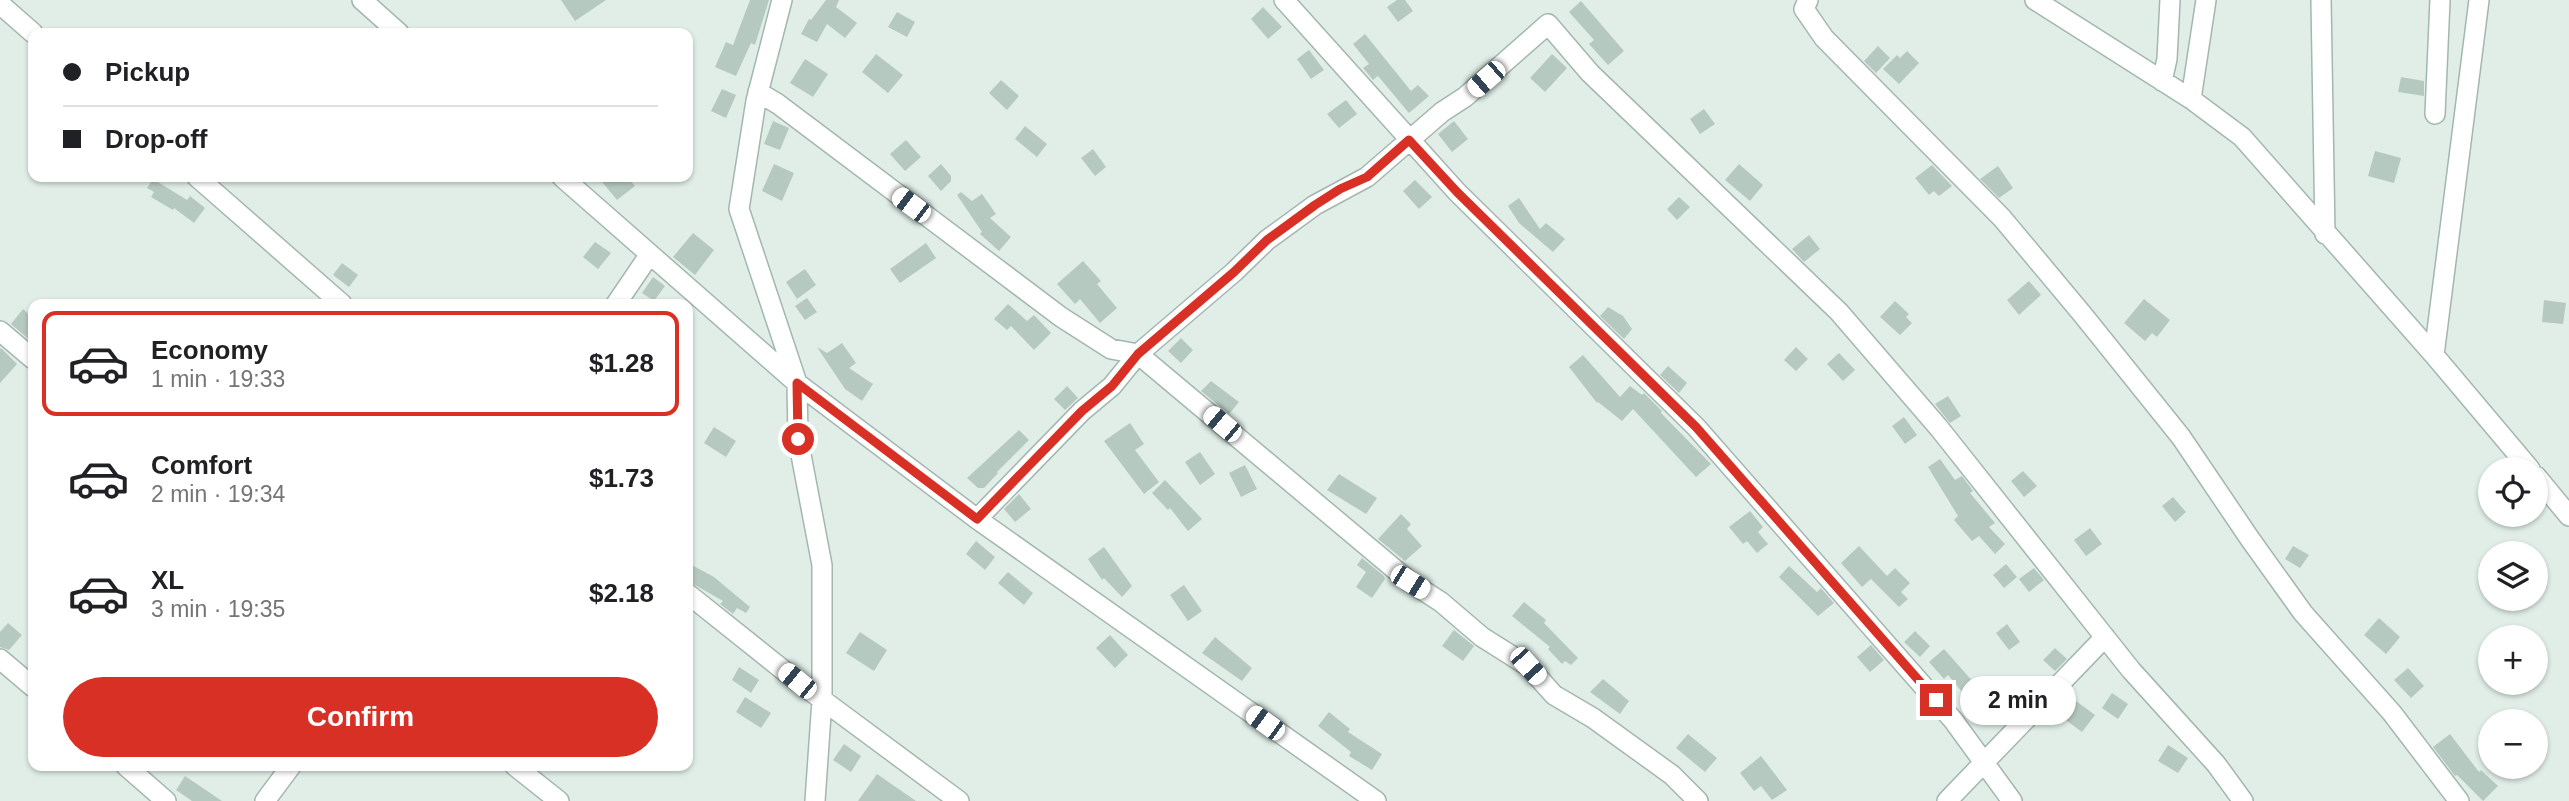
<!DOCTYPE html>
<meta charset="utf-8">
<style>
:root{--surface:#fff;--page:#f6f6f6;--text:#202124;--muted:#757577;--line:#e0e0e0;--accent:#d93025}
body{margin:0;font-family:Arial,sans-serif;background:var(--page);color:var(--text);height:100vh;display:flex;flex-direction:column;font-size:26px;white-space:nowrap}
*{box-sizing:border-box;margin:0}
p{font-size:23px;color:var(--muted)}
.icon{flex:none;width:38px;height:38px;fill:none;stroke:currentColor;stroke-width:2;stroke-linecap:round;stroke-linejoin:round}
.map{position:relative;flex:1;overflow:hidden}
.panel{position:absolute;left:28px;top:299px;width:665px;height:472px;display:flex;flex-direction:column;background:var(--surface);border-radius:14px;box-shadow:0 2px 5px #0004}
.panel>*{flex:none}
.guide{position:absolute;left:28px;top:28px;width:665px;height:154px;border-radius:14px;box-shadow:0 2px 5px #0004;display:grid;align-content:center;height:154px;padding:0 35px;background:var(--surface)}
.buttons{position:absolute;left:2478px;top:457px;display:grid;gap:14px}
.buttons a{display:grid;place-items:center;width:70px;height:70px;border-radius:50%;background:var(--surface);box-shadow:0 2px 5px #0004;font-size:35px}
.end{position:absolute;width:32px;height:32px;margin:-16px;border:9px solid #d93025;background:#fff;box-shadow:0 0 0 4px #fff}
.from{border-radius:50%}
.bubble{position:absolute;height:49px;border-radius:24px;background:var(--surface);box-shadow:0 2px 5px #0004;font-size:23px;font-weight:600;line-height:49px;text-align:center}
.car{position:absolute;width:21px;height:42px;margin:-21px -10px;border-radius:9px;box-shadow:0 0 5px 2px #0007;background:linear-gradient(#fff 24%,#345 0 40%,#fff 0 76%,#345 0 86%,#fff 0)}
.guide b{display:flex;align-items:center;gap:24px;height:66px;font-size:26px}
.guide b+b{border-top:2px solid var(--line)}
.guide i{width:18px;height:18px;background:var(--text)}
ul{padding:12px 0 0;list-style:none}
li{display:flex;align-items:center;gap:21px;height:105px;margin:0 14px 10px;padding:0 21px;border:4px solid transparent;border-radius:14px}
li div{flex:1}
li b{display:block;font-size:26px}
li em{font-style:normal;font-weight:600}
li.active{border-color:var(--accent)}
li>.icon{width:63px;height:63px;stroke-width:1.5}
.action{display:flex;gap:14px;margin-top:auto;padding:14px 35px}
.action a{flex:1;height:80px;border-radius:42px;background:var(--accent);color:#fff;font-size:28px;font-weight:600;line-height:80px;text-align:center}
.map>svg:first-child{display:block}
</style>
<div class="map">
<svg width="2569" height="801" viewBox="0 0 2569 801">
<rect width="100%" height="100%" fill="#e1eee8"/>
<!-- building -->
<path fill="#b6c9c1" d="M561,0h45l-31,21z
M750,0h19l-14,45 -4,-2 -15,33 -21,-9 11,-25 7,3z
M826,0h13l-3,7 21,16 -12,15 -18,-14 -10,18 -16,-8 8,-15 2,1z
M1397,0h8l8,11 -15,11 -11,-15z
M1581,1l43,50 -16,14 -19,-21 5,-4 -25,-28z
M1263,7l19,20 -14,12 -17,-20z
M897,12l18,10 -8,15 -19,-10z
M1365,34l46,57 7,-6 11,11 -20,17 -31,-37 -5,4 -10,-12 6,-4 -16,-20z
M1878,46l12,12 -14,15 -12,-12z
M1309,50l15,20 -13,9 -14,-20z
M1907,51l12,12 -20,21 -16,-15 14,-14 3,3z
M876,54l27,21 -15,18 -26,-21z
M1552,54l15,14 -22,24 -15,-14z
M805,59l23,15 -15,23 -23,-14z
M2401,77l23,4v15l-26,-4z
M1001,80l18,16 -12,14 -18,-17z
M722,89l14,6 -10,23 -15,-7z
M1346,100l11,14 -18,14 -12,-14z
M1704,109l11,15 -15,10 -10,-15z
M773,121l16,7 -9,22 -16,-6z
M1454,121l14,18 -16,13 -14,-18z
M1025,126l22,18 -10,13 -22,-18z
M906,140l15,17 -16,14 -15,-17z
M1093,149l13,18 -11,9 -14,-18z
M2375,151l26,7 -7,25 -26,-7z
M774,164l20,9 -12,28 -20,-10z
M941,164l10,12v5l-10,10 -13,-15z
M1739,164l24,21 -13,16 -25,-21z
M1932,165l20,21 -13,10 -5,-5 -5,4 -14,-17z
M1998,166l15,22 -14,10 -19,-19z
M598,177h29l8,9 -18,14z
M153,179l34,21 3,-4 15,12 -11,15 -20,-15 -1,2 -22,-13 3,-5 -7,-4z
M1415,180l17,17 -13,12 -16,-18z
M961,192l11,9 10,-7 14,20 -6,4 21,19 -12,14 -19,-17 2,-2 -25,-37z
M1679,197l11,10 -13,13 -10,-11z
M1519,198l21,31 6,-6 19,16 -12,13 -34,-29 -11,-17z
M693,233l21,17 -19,25 -22,-18z
M1809,235l11,14 -16,13 -12,-13z
M595,242l16,11 -13,16 -15,-12z
M926,243l10,15 -36,25 -10,-14z
M1083,261l18,20 -4,3 20,24 -17,15 -20,-24 -5,5 -18,-20z
M342,263l16,12 -9,12 -16,-12z
M805,269l11,16 -19,14 -11,-17z
M653,277l12,9 -11,15 -12,-8z
M2029,281l12,14 -22,20 -12,-15z
M807,298l10,14 -12,8 -10,-14z
M2144,299l26,21 -13,17 -5,-4 -7,8 -21,-18z
M2544,300l22,3 -3,21 -21,-2z
M1895,301l14,13 -3,3 6,6 -12,12 -20,-18z
M1008,304l19,17 7,-6 17,18 -17,17 -23,-24 -4,4 -13,-11z
M1608,307l15,9 9,13 -8,10 -24,-23z
M23,309l7,6 3,-3v31l-22,-19z
M1181,338l12,12 -12,13 -13,-12z
M842,343l14,20 -7,5 24,16 -11,17 -17,-12 -28,-42 10,6z
M1796,347l12,12 -12,12 -12,-11z
M1,348l16,16 -17,19v-34z
M1839,353l16,17 -12,11 -16,-17z
M1583,355l37,42 10,-11 12,9 2,-2 18,18 -1,2 50,51 -15,13 -63,-68 -11,12 -24,-19 -1,1 -28,-36z
M1668,366l19,17 -8,10 -19,-18z
M1211,381l28,21 -10,12 -28,-23z
M1067,386l11,12 -13,12 -11,-11z
M1948,396l13,20 -11,7 -15,-19z
M1904,417l13,18 -12,9 -13,-18z
M1130,423l14,21 -9,6 24,32 -15,12 -40,-53z
M714,427l22,14 -10,16 -22,-14z
M1019,430l10,10 -32,32 1,1 -14,15h-6l-11,-10z
M1200,452l15,22 -15,11 -15,-23z
M1940,459l15,21 7,-4 11,15 -3,2 25,30 -6,4 16,17 -10,10 -16,-18 -7,5 -18,-21 4,-4 -30,-49z
M1245,465l12,24 -16,8 -12,-24z
M2023,471l14,15 -13,11 -13,-16z
M1339,474l38,24 -11,16 -39,-24z
M1165,480l37,39 -14,12 -18,-23 -2,2 -16,-17z
M1019,494l12,15 -16,13 -11,-13z
M2173,497l13,15 -11,10 -13,-16z
M1750,511l13,16 -5,5 10,12 -11,9 -10,-12 -4,3 -14,-17z
M1401,514l10,10 -4,5 15,17 -17,15 -27,-22z
M2090,528l12,16 -16,12 -12,-16z
M976,541l19,16 -10,13 -19,-16z
M1859,546l28,30 8,-8 15,15 -9,9 7,7 -9,8 -28,-28 -9,8 -21,-24z
M2293,546l16,9 -9,13 -15,-9z
M1104,547l28,39 -10,11 -18,-19 -2,2 -14,-21z
M1362,558l22,18 1,3 -13,19 -16,-11 10,-15 -9,-7z
M688,563l26,14 36,30 -4,6 -9,-5 -4,6 -13,-10 3,-3 -35,-20z
M2006,564l11,13 -13,11 -11,-13z
M1789,566l28,26 4,-4 13,15 -16,13 -39,-39z
M2034,568l10,12 -15,12 -10,-13z
M1008,572l25,21 -9,12 -26,-22z
M1184,585l18,26 -14,10 -18,-26z
M1524,602l22,18 -2,3 34,35 -7,7 -6,-4 -3,3 -14,-15 2,-2 -38,-31z
M2379,618l21,19 -14,17 -22,-19z
M8,623l14,12 -13,15 -9,-3v-15z
M2007,624l13,18 -11,8 -13,-17z
M1454,630l20,16 -11,15 -21,-15z
M1915,631l15,15 -10,11 -16,-15z
M860,632l27,18 -13,21 -28,-18z
M1110,635l18,20 -13,13 -19,-20z
M1215,637l37,31 -10,13 -40,-28z
M1871,645l13,15 -14,12 -13,-15z
M2055,648l12,11 -12,12 -12,-11z
M1944,649l31,35 -12,9 -15,-18 -4,4 -15,-17z
M739,667l20,13 -8,13 -19,-13z
M2408,668l16,18 -13,12 -17,-18z
M1603,679l26,22 -9,13 -30,-22z
M2112,693l16,11 -10,15 -16,-11z
M745,697l26,16 -10,15 -25,-16z
M2076,701l19,14 -13,17 -19,-14z
M1329,712l21,17 -2,3 34,22 -10,16 -23,-14 2,-4 -33,-26z
M1688,734l29,24 -12,14 -29,-24z
M2450,734l29,38 2,-2 17,16 -15,15 -26,-26 -2,1 -22,-29z
M844,744l17,12 -10,16 -18,-12z
M2168,745l20,13 -10,15 -20,-12z
M1761,756l26,34 -15,10 -11,-14 -7,5 -14,-18z
M877,774l39,27h-58z
M185,776l37,25h-30l-16,-11z"/>
<g fill="none" stroke-linecap="round" stroke-linejoin="round">
<!-- minor casing -->
<g stroke="#a3b7af" stroke-width="22">
<path id="minor" d="M362,0l37,33
M782,0l-26,101 -17,108 58,174 1,56 24,126v135l-7,101
M1284,0l173,192 239,235 257,293 59,81
M1808,0l-4,9 20,29 178,180 81,97 98,122 69,102 53,74 89,100 67,88
M2035,0l156,99 51,38 192,218 96,114
M2321,0l4,234
M0,4l33,29
M2162,81l5,-22 3,-59
M758,92l20,12 283,213 50,32 27,5 272,228 31,20 41,35 46,29 26,29 39,23 79,57 26,26
M2191,99l15,-99
M2435,114l5,-114
M197,177l145,127
M562,177l235,206 180,136 399,282
M616,304l34,-50
M0,331l33,28
M2434,355l45,-355
M2536,476l33,40
M977,519l105,-108 30,-25 26,-32 96,-82 33,-32 48,-35 52,-28 75,-65 23,-15 83,-73 42,49 249,239 100,116 192,242 85,94 27,37
M688,594l109,87 162,120
M0,659l33,28
M126,766l40,35
M515,766l44,35
M265,801l26,-35
M1947,801l158,-164"/>
</g>
<!-- minor -->
<use href="#minor" stroke="#fff" stroke-width="19"/>
</g>
<g fill="none" stroke-linecap="round" stroke-linejoin="round">
<!-- route -->
<path stroke="#d93025" stroke-width="9" d="M798,439l-1,-56 180,136 105,-108 30,-25 26,-32 96,-82 33,-32 48,-35 25,-16 27,-12 42,-37 48,52 239,235 240,273"/>
</g>
</svg>
<div class="buttons">
<a><svg class="icon" aria-label="locate" viewBox="0 0 24 24"><circle cx="12" cy="12" r="6"/><path d="M12 2v4M12 18v4M2 12h4M18 12h4"/></svg></a>
<a><svg class="icon" aria-label="layers" viewBox="0 0 24 24"><path d="M12 4l9 5-9 5-9-5zM3 14l9 5 9-5"/></svg></a>
<a>+</a>
<a>−</a>
</div>
<i class="end from" style="left:798px;top:439px"></i>
<i class="end" style="left:1936px;top:700px"></i>
<div class="bubble" style="left:1960px;top:676px;width:116px">2 min</div>
<i class="car" style="left:1486px;top:79px;rotate:229deg"></i>
<i class="car" style="left:911px;top:205px;rotate:307deg"></i>
<i class="car" style="left:1222px;top:424px;rotate:310deg"></i>
<i class="car" style="left:1410px;top:582px;rotate:122deg"></i>
<i class="car" style="left:1528px;top:666px;rotate:138deg"></i>
<i class="car" style="left:797px;top:681px;rotate:309deg"></i>
<i class="car" style="left:1265px;top:723px;rotate:306deg"></i>
<div class="guide">
<b><i class="from"></i>Pickup</b>
<b><i></i>Drop-off</b>
</div>
<section class="panel">
<ul>
<li class="active"><svg class="icon" aria-label="car" viewBox="0 0 24 24"><path d="M5 17H2v-5l4-1 3-4h7l3 4 3 1v5h-3M9 17h6M6 11h13"/><circle cx="7" cy="17" r="2"/><circle cx="17" cy="17" r="2"/></svg><div><b>Economy</b><p>1 min · 19:33</p></div><em>$1.28</em></li>
<li><svg class="icon" aria-label="car" viewBox="0 0 24 24"><path d="M5 17H2v-5l4-1 3-4h7l3 4 3 1v5h-3M9 17h6M6 11h13"/><circle cx="7" cy="17" r="2"/><circle cx="17" cy="17" r="2"/></svg><div><b>Comfort</b><p>2 min · 19:34</p></div><em>$1.73</em></li>
<li><svg class="icon" aria-label="car" viewBox="0 0 24 24"><path d="M5 17H2v-5l4-1 3-4h7l3 4 3 1v5h-3M9 17h6M6 11h13"/><circle cx="7" cy="17" r="2"/><circle cx="17" cy="17" r="2"/></svg><div><b>XL</b><p>3 min · 19:35</p></div><em>$2.18</em></li>
</ul>
<div class="action"><a>Confirm</a></div>
</section>
</div>
